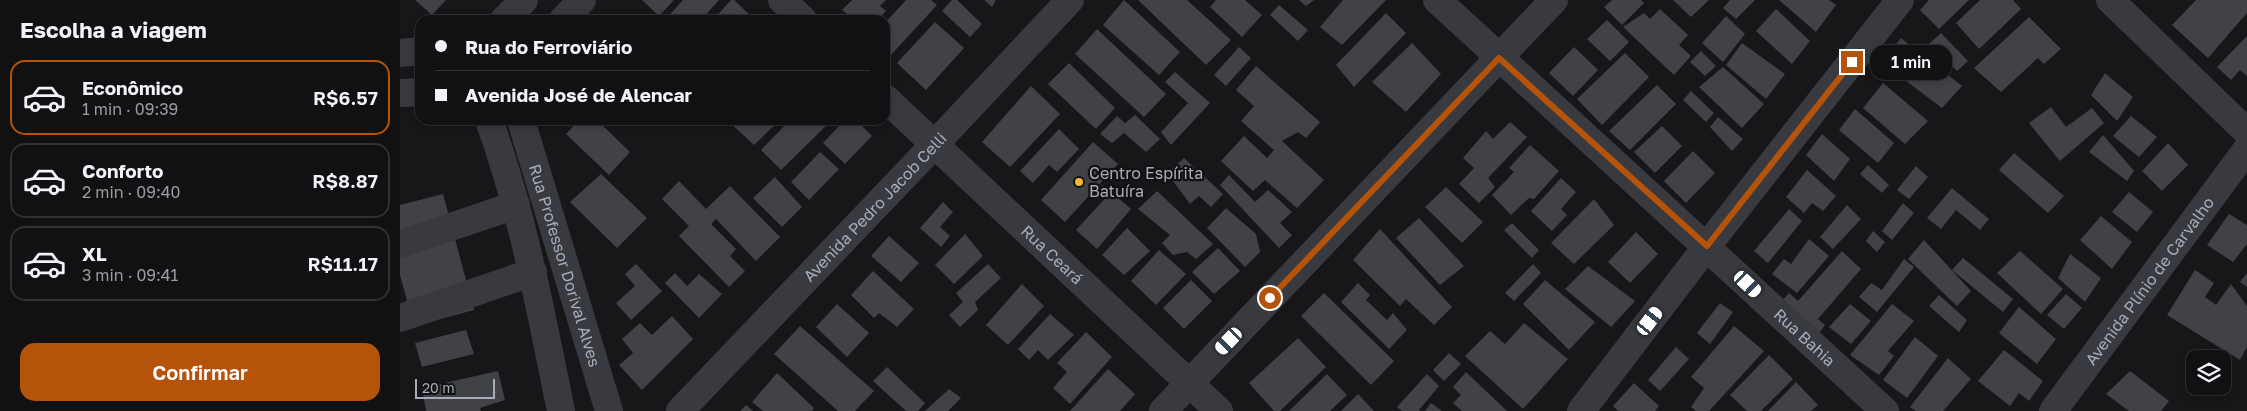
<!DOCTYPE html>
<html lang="pt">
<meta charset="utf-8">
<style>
:root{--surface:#111113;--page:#1e1f21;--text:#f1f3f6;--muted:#9c9da0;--line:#303133;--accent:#b45309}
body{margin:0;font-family:"Golos Text",sans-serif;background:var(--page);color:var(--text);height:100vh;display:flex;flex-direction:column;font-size:19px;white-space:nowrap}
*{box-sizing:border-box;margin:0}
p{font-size:16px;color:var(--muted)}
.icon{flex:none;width:28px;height:28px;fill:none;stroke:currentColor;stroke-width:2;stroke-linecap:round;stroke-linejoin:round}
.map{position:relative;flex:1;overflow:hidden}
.details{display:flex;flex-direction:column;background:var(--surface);width:400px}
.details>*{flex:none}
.guide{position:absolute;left:15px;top:15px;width:475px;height:110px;border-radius:15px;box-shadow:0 2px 8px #0003,0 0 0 1px var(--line);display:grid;align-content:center;height:110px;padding:0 20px;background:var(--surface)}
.buttons{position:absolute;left:1786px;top:350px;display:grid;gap:10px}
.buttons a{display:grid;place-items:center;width:45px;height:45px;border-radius:10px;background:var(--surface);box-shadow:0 2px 8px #0003,0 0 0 1px var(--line);font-size:25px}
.scale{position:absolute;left:15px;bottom:12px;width:80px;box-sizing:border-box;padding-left:5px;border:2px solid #a8adb9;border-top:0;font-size:14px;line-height:18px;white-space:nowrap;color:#a8adb9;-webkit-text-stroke:4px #121214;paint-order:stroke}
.end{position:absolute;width:22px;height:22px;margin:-11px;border:6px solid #b45309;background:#fff;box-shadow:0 0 0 2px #fff}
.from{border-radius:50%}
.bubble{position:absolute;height:35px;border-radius:15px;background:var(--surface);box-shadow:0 2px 8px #0003,0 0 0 1px var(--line);font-size:16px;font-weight:600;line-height:35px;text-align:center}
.car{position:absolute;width:15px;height:30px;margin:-15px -8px;border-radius:6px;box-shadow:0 0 4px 1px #0007;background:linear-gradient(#fff 24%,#345 0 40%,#fff 0 76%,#345 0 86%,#fff 0)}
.guide b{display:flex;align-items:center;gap:18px;height:48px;font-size:19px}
.guide b+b{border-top:1px solid var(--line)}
.guide i{width:12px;height:12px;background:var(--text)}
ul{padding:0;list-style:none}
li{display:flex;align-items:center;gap:15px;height:75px;margin:0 10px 8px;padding:0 10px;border:2px solid var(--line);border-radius:15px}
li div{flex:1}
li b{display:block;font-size:19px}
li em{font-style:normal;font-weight:600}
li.current{border-color:var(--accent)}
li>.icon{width:45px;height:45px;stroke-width:1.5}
h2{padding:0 20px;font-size:22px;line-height:60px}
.button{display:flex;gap:10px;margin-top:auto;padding:10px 20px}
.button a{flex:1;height:58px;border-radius:15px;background:var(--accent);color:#fff;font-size:20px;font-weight:600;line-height:58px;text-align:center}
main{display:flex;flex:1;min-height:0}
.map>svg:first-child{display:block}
</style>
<main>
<section class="details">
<h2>Escolha a viagem</h2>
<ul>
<li class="current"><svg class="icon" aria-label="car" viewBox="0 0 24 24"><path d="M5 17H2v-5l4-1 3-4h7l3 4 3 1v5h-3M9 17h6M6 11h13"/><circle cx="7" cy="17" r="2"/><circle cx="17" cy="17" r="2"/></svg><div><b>Econômico</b><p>1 min · 09:39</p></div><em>R$6.57</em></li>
<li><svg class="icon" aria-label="car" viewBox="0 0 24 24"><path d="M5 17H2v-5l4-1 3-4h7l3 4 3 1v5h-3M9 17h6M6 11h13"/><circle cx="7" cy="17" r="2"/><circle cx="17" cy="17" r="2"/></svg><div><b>Conforto</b><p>2 min · 09:40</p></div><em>R$8.87</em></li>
<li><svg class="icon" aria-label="car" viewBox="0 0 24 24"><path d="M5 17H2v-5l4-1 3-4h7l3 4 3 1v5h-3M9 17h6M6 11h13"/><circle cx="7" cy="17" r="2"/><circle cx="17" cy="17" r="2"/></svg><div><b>XL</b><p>3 min · 09:41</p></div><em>R$11.17</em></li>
</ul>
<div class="button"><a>Confirmar</a></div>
</section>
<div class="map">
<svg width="1847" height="411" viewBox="0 0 1847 411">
<rect width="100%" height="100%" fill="#171719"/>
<!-- building -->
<path fill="#414246" d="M15,0h31l-14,15z
M242,0h32l-15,16z
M283,0h36l-18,20h-36z
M331,0h3l21,20h-42z
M452,0h34l-6,6 6,5 -8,9h-23l-13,-10z
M506,0h25l6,5 -47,51 -5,-5v-28z
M552,0h5l25,24 -12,13 -28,-26z
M584,0h12l-4,7z
M724,0l56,52 -21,23 -56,-50z
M738,0h49l44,40 -25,25z
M816,0h29l17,15 -20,22 -32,-30z
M899,0h15l-8,6z
M943,0h43l-44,45 -22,-18z
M1212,0h29l3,3 -22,22 -18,-18z
M1273,0h36l-18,17z
M1330,0h25l-19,19 -13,-11z
M1379,0h50l7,5 -20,27z
M1529,0h40l-30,29 -19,-19z
M1580,0h33l8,9 -42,40 -23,-26z
M1796,0h51v13l-39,45 -36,-33z
M879,5l29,25 -10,11 -28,-26z
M1260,9l28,26 -9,10 12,11 -17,19 -51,-48 21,-14 6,6z
M1376,9l34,32 -18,23 -36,-33z
M986,13l20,20 -52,54 -18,-22z
M1326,16l19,18 -22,28 -21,-19z
M1629,17l32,32 -17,15 -6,-6 -37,34 -27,-24z
M1207,20l22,22 -19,19 -23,-22z
M535,22l29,26 -38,42 -29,-27z
M697,29l69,65 -22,23 -69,-63z
M1541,33l27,28 -11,10 -28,-27z
M1847,36v40l-7,-6 -9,10 -14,-13z
M1501,38l61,48 -20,22 -61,-46z
M1012,43l29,31 -35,38 -34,-30z
M1342,43l43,31 -19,25 -40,-34z
M839,47l12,11 -25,28 -12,-11z
M1174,47l24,23 -25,26 -24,-23z
M1301,51l15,15 -11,10 -15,-14z
M1225,53l24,24 -47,48 -25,-26z
M669,63l46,45 -19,21 -48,-45z
M856,66l64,56 -14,16 -8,-6 -16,9 42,39 -27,28 -32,-28 -12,11 -32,-30 23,-25 23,22 7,-8 -33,-29 13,-15 -18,-16z
M1323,67l41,37 -22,24 -43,-41z
M775,72l35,31 -39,42 -10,-13 27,-29 -23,-21z
M1705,73l28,24 -16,24 -26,-26z
M1483,83l45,38 -23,23 -42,-36z
M1257,85l19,19 -46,46 -21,-19z
M631,86l29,28 -50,53 -28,-25z
M1291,91l23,22 -8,9 -23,-22z
M1651,107l15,20 26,-19 12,15 -44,38 -31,-38z
M1455,109l39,34 -16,20 -39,-33z
M735,115l25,24 -14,13 -22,-19 -12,10 -12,-9 17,-18 8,7z
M1731,116l26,21 -18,20 -26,-21z
M1318,117l25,22 -11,12 -22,-24z
M179,120h18l33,32 -21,23 -43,-41z
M331,120h49l-26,25 -25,-23z
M390,120h42l-51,50 -20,-20z
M445,120h11l16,16 -27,28 -22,-21z
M1110,122l17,15 -39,41 7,9 -16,16 -20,-19 15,-16 -11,-10 23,-27 7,8z
M1262,126l20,20 -27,27 -21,-21z
M659,129l20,20 -22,23 -8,-7 -16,18 -13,-12z
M1422,134l28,25 -16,22 -28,-26z
M1703,135l31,36 -7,10 -38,-29z
M693,142l25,22 -53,58 -24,-22z
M1768,143l20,22 -26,26 -20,-20z
M1130,145l29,26 -25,28 -5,-1 -18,17 -19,-20 22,-23 -5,-4z
M1293,151l22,22 -29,30 -22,-22z
M420,152l19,17 -30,31 -18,-18z
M1614,153l50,43 -16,17 -49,-43z
M784,158l39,36 -12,13 -12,-11 -9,8 -23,-31z
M1468,165l21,20 -7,8 -22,-19z
M1516,166l12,11 -19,22 -12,-9z
M1407,170l29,26 -13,15 -11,-8 -8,10 -18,-16z
M201,174l46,44 -30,30 -47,-46z
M829,175l26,27 13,-12 24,22 -12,11 12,12 -13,13 -59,-63z
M375,177l27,30 -20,20 -29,-29z
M1161,178l15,14 -15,17 6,6 -15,16 -21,-20z
M279,181l27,28 24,-23 50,51 -24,24 -40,-42 -5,5 25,25 -6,7 15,15 -16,16 -50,-51 10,-10 -27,-27z
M1046,187l37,35 -21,21 -37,-36z
M1552,188l37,31 -9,11 -24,-20 -15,19 -14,-11z
M757,191l56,53 -17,15 -9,-7 -14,3 -11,-12 8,-8 -32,-26z
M711,192l20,17 -34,40 -21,-19z
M1729,192l24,20 -16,20 -25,-20z
M43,194l31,116 -60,16 -14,-51v-70z
M1194,199l20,26 -40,39 -23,-21z
M543,202l10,10 -13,15 10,9 -9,11 -21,-19z
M1503,203l11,10 -22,27 -10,-9z
M1447,205l14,14 -28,30 -13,-12z
M826,208l30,26 4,18 -15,15 -38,-39z
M1389,209l13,12 -34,42 -14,-12z
M1829,214l18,11v19l-14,18 -26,-17z
M1701,216l31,26 -20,27 -32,-29z
M1019,218l45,48 -24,19 -44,-47z
M1112,223l27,27 -7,8 -28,-28z
M727,228l23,23 -26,24 -22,-20z
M980,229l72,78 -18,18 -28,-26 -6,7 -47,-46z
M1473,231l12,11 -8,10 -11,-11z
M1236,232l22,22 -28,29 -22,-21z
M565,234l18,22 -29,28 -19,-19z
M489,236l30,27 -18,19 -30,-26z
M1409,239l20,17 -32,37 -25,-19 12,-15 7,5z
M1524,240l47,51 -14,15 -49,-47z
M818,248l22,23 -26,23 -22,-22z
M759,250l27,24 -30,31 -25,-24z
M1442,251l19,18 -43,50 7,6 -9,12 -37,-33 10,-11 9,8z
M1620,251l43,38 -22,25 -44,-41z
M1670,254l31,24 -16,24 -27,-24z
M1563,258l50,41 -10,13 -51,-42z
M1504,259l10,8 -37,45 -18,-15 12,-14 11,7z
M236,264l26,27 -31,29 -15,-17 19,-17 -10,-12z
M588,264l13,14 -26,24 3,8 -18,17 -11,-12 14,-13 -7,-9z
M1133,264l8,9 -27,28 -9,-8z
M1188,266l47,35 -24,26 -46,-38z
M1795,270l19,13 -9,14 11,8 15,-21 16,22v41l-7,13 -73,-45z
M473,271l41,38 -17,18 -18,-14 -5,5 -23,-23z
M275,273l12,13 12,-12 23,20 -23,24 -34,-35z
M1847,273v14l-7,-5z
M791,280l21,21 -28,28 -21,-21z
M1145,280l50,42 -26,28 -46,-46z
M958,283l12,12 -4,5 21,20 6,-7 14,17 -18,19 -48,-47z
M622,284l22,22 -36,39 -22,-20z
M924,293l70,68 -23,24 -70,-69z
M1666,294l16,14 -18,21 -17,-14z
M1539,295l28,25 -8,12 -30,-26z
M1320,303l13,9 -23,32 -13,-11z
M437,304l32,29 -22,24 -31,-30z
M1450,304l21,17 -20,23 -22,-17z
M1492,304l22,17 -26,30 6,5 -15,19 -29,-20z
M1619,307l37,32 -19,25 -38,-31z
M650,314l24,21 -26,25 -10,-10 -9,10 -11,-11z
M272,316l21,23 -51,51 -23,-25 14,-12 -11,-14 18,-16 12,12z
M1124,323l44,36 -45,50 -58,-53 25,-25 15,13z
M400,326l74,65 -19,20h-17l-64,-57z
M1334,326l30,25 -55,60h-13l-5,-4 13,-19 -13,-11z
M66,330l8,24 -52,13 -7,-24z
M686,332l26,25 -42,47 -17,-16 14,-16 -10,-9z
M1515,337l23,19 -31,42 -24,-18z
M898,338l28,29 -46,44h-6l-25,-28z
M1276,347l13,12 -29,32 -12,-11z
M1604,350l39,31 -14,20 -10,-8 -9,13 -32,-25z
M1049,353l12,11 -17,17 -11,-11z
M1369,355l24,24 -32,32h-14l-17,-16z
M1548,358l23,21 -28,32h-27l-6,-4z
M487,367l38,36 -7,8h-12l-33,-30z
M708,369l27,25 -15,17h-50z
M98,371l7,29 -25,8 1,3h-55l-4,-23z
M1730,371l39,30 -8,10h-32l-23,-17z
M1066,372l41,39h-45l-9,-8 8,-8 -8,-8z
M377,373l37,35 -2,3h-49l-11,-9z
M927,374l20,21 -17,16h-41z
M1027,374l12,12 -20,24 1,1h-18l-5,-4z
M1396,382l22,23 -7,6h-43z
M1234,383l25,23 -4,5h-37l-5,-5z
M549,389l12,9 -13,13h-23z
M958,394l16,17h-33z
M1031,403l11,8h-17z
M346,405l7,6h-13z"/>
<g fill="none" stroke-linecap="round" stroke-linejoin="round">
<!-- minor -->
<g stroke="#393a40" stroke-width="28">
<path d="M382,0l21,20"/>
<path id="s1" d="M1037,0l448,411"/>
<path d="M1710,0l137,132"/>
<path d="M104,20l20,-20"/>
<path d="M163,20l19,-20"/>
<path d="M0,53l20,-2"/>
<path d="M0,93l20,-1"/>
<path id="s2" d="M485,98l334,313"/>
<path d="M89,120c34,94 52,193 72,291"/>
<path id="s3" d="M121,120l88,291"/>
<path d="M0,244l116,-39"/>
<path d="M0,318l133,-46"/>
<path id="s4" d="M280,411l254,-266 136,-145"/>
<path d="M763,411l391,-411"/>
<path d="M1181,411l126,-165 193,-246"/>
<path id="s5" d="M1653,411l194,-262"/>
</g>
</g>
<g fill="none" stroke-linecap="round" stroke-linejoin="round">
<!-- route -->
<path stroke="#b45309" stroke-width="6" d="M870,298l229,-240 208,188 145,-184"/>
</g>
<!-- markers -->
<circle fill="#fab72d" stroke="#121214" stroke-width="2" cx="679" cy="182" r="5"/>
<g text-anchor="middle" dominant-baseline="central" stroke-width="4.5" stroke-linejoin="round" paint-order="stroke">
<!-- poi labels -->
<g font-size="16" fill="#a8adb9" stroke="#121214" text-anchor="start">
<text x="689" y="173">Centro Espírita<tspan x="689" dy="18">Batuíra</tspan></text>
</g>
<!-- street labels -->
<g font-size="16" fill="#a8adb9" stroke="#121214">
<text stroke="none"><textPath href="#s4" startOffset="282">Avenida Pedro Jacob Celli</textPath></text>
<text stroke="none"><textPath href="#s2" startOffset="229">Rua Ceará</textPath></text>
<text stroke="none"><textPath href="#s3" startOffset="152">Rua Professor Dorival Alves</textPath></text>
<text stroke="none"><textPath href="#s5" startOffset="162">Avenida Plínio de Carvalho</textPath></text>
<text stroke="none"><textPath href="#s1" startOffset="499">Rua Bahia</textPath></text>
</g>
</g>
</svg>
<div class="buttons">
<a><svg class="icon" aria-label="layers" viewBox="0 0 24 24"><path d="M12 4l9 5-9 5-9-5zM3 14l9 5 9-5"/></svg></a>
</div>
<div class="scale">20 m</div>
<i class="end from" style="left:870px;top:298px"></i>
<i class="end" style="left:1452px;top:62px"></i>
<div class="bubble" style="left:1470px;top:45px;width:82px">1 min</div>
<i class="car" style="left:1348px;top:284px;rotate:133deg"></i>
<i class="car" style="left:1250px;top:321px;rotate:37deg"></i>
<i class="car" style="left:829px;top:341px;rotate:224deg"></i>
<div class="guide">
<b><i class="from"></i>Rua do Ferroviário</b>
<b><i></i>Avenida José de Alencar</b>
</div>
</div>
</main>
